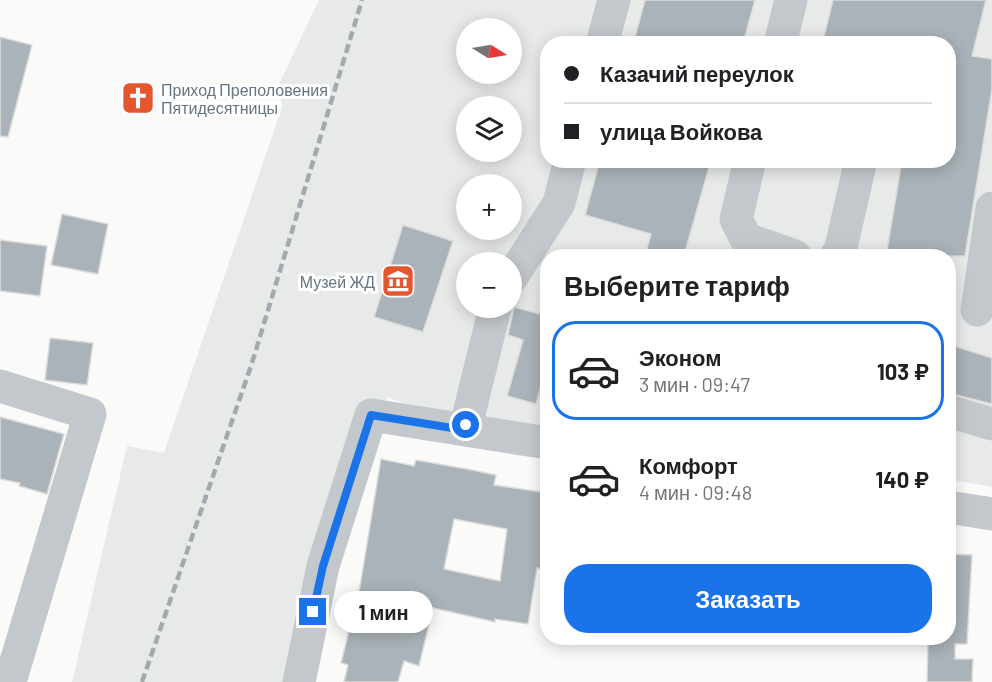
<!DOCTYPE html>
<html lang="ru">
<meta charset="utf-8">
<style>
:root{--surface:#fff;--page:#f6f6f6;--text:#202124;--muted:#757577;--line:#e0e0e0;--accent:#1a73e8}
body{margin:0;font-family:Barlow,sans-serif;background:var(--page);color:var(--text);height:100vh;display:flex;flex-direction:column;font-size:22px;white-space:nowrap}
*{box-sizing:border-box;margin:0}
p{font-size:20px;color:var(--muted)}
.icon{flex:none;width:33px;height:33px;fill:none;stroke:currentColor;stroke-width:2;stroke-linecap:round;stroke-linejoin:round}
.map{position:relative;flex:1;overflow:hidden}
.drawer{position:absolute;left:540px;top:249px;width:416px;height:396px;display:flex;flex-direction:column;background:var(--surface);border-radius:24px;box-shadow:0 3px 15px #0003}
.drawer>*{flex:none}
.banner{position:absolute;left:540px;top:36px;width:416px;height:132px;border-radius:24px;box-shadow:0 3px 15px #0003;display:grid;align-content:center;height:132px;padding:0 24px;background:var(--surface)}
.needle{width:39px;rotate:101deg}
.tools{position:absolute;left:456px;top:18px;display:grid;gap:12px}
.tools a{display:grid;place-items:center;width:66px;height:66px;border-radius:50%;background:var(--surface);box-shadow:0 3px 15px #0003;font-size:30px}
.end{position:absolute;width:27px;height:27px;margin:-14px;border:8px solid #1a73e8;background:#fff;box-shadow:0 0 0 3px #fff}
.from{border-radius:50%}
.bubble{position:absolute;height:42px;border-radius:21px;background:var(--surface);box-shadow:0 3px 15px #0003;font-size:20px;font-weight:700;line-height:42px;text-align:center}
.banner b{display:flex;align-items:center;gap:21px;height:57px;font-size:22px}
.banner b+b{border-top:2px solid var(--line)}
.banner i{width:15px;height:15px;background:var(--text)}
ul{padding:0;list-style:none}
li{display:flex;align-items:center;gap:18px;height:99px;margin:0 12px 9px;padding:0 12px;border:3px solid transparent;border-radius:24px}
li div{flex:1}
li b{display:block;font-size:22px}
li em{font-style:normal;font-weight:700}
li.active{border-color:var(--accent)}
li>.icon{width:54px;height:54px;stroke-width:1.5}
h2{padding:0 24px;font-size:27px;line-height:72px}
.primary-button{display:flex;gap:12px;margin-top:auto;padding:12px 24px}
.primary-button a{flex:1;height:69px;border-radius:24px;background:var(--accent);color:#fff;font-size:24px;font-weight:700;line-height:69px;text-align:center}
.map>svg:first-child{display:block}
</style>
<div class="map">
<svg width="992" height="682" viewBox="0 0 992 682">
<rect width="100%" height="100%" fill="#fafaf8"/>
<!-- built -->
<path fill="#e8e9e9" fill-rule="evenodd" d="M319,0h673v487l-44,-8v-223h-400l-1,175 -114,-17 -46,-17 -19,46 -85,239h-211l55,-236 37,7 118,-346 -3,-23zM466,28h46v46h-46zM548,44h400v116h-400zM466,106h46v46h-46zM466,184h46v46h-46zM466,262h46v46h-46z"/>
<!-- building -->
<path fill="#aab3b9" stroke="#dcdcda" stroke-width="1.5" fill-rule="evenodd" d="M645,0h110l-12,44h-110z
M833,0h153l-14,56 20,3v30l-27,167h-79l16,-96h46v-116h-126z
M0,37l32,8 -24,92 -8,-1z
M600,160h111l-27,96h-39l6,-22 -66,-19z
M62,214l46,10 -10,50 -47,-9z
M403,225l50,16 -30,91 -49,-15z
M0,240l47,6 -7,50 -40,-5z
M514,307l34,9v45l-12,43 -29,-8 16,-56 -15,-5z
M50,338l43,5 -6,42 -42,-5z
M948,344l44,14v46l-44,-11z
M0,417l64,17 -17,60 -28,-8 1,-3 -20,-4z
M381,459l33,7 2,-6 51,9 29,6 -2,10 54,8v34l-6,42 -5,-1 -9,56 -33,-5v3l-62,-14 -14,58 -15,-5 -6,21h-54l4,-17 -7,-2 19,-77zM454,519l53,10 -7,52 -56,-12z
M948,554l24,1 -5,89h-12v15h18l-1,23h-45l1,-44h20z"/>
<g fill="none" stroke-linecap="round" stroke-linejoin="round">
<!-- minor -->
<path stroke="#c3c8cc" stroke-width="33" d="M602,44l12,-44
M780,44l11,-44
M750,160l-14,59 10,20 49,17
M836,256h3l22,-96
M512,277l47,-74 11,-43
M977,310l15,-102
M0,386l90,28 -80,268
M948,411l44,13
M465,430l30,-122
M948,507l44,7
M299,682l24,-116 48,-151 177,28"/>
<!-- rail -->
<path stroke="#a2aab0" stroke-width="4.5" stroke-dasharray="9 4.5" stroke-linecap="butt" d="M142,682l110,-319 110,-363"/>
</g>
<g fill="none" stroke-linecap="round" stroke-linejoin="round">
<!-- route -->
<path stroke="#1a73e8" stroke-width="8" d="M313,612l10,-46 48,-151 94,15 1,-5"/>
</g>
<!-- icons -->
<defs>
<g id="church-square" transform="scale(1.725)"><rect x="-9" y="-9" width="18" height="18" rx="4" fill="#e4572e" stroke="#fff"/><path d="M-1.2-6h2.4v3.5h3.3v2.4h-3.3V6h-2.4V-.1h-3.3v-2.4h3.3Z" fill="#fff"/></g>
<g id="museum-square" transform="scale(1.725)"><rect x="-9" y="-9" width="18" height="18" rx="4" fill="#e4572e" stroke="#fff"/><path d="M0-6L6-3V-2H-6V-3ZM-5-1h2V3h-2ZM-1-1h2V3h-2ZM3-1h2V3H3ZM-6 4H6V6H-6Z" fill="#fff"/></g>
</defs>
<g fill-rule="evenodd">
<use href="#church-square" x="138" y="98"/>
<use href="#museum-square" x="398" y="281"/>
</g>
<g text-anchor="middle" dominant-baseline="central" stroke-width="6" stroke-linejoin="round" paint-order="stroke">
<!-- poi labels -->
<g font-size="16" fill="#657683" stroke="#fff" text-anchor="start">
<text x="161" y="89">Приход Преполовения<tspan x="161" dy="18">Пятидесятницы</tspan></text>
<text x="375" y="281" text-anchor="end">Музей ЖД</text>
</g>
</g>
</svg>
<div class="tools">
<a><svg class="needle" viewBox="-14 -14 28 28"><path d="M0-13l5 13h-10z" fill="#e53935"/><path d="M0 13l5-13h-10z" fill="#757577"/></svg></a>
<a><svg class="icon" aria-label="layers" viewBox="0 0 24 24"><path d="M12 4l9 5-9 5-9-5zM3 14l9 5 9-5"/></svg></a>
<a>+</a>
<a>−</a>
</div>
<i class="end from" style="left:466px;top:425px"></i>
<i class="end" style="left:313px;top:612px"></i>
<div class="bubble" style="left:334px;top:591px;width:99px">1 мин</div>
<div class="banner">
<b><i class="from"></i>Казачий переулок</b>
<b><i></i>улица Войкова</b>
</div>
<section class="drawer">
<h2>Выберите тариф</h2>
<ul>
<li class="active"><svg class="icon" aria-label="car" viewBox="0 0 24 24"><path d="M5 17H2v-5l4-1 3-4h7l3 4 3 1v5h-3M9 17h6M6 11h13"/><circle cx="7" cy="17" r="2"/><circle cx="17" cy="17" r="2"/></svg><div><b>Эконом</b><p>3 мин · 09:47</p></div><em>103 ₽</em></li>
<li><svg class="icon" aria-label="car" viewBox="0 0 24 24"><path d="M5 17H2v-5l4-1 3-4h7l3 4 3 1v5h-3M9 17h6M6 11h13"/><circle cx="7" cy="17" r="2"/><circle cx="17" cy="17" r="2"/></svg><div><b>Комфорт</b><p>4 мин · 09:48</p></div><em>140 ₽</em></li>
</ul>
<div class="primary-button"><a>Заказать</a></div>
</section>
</div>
